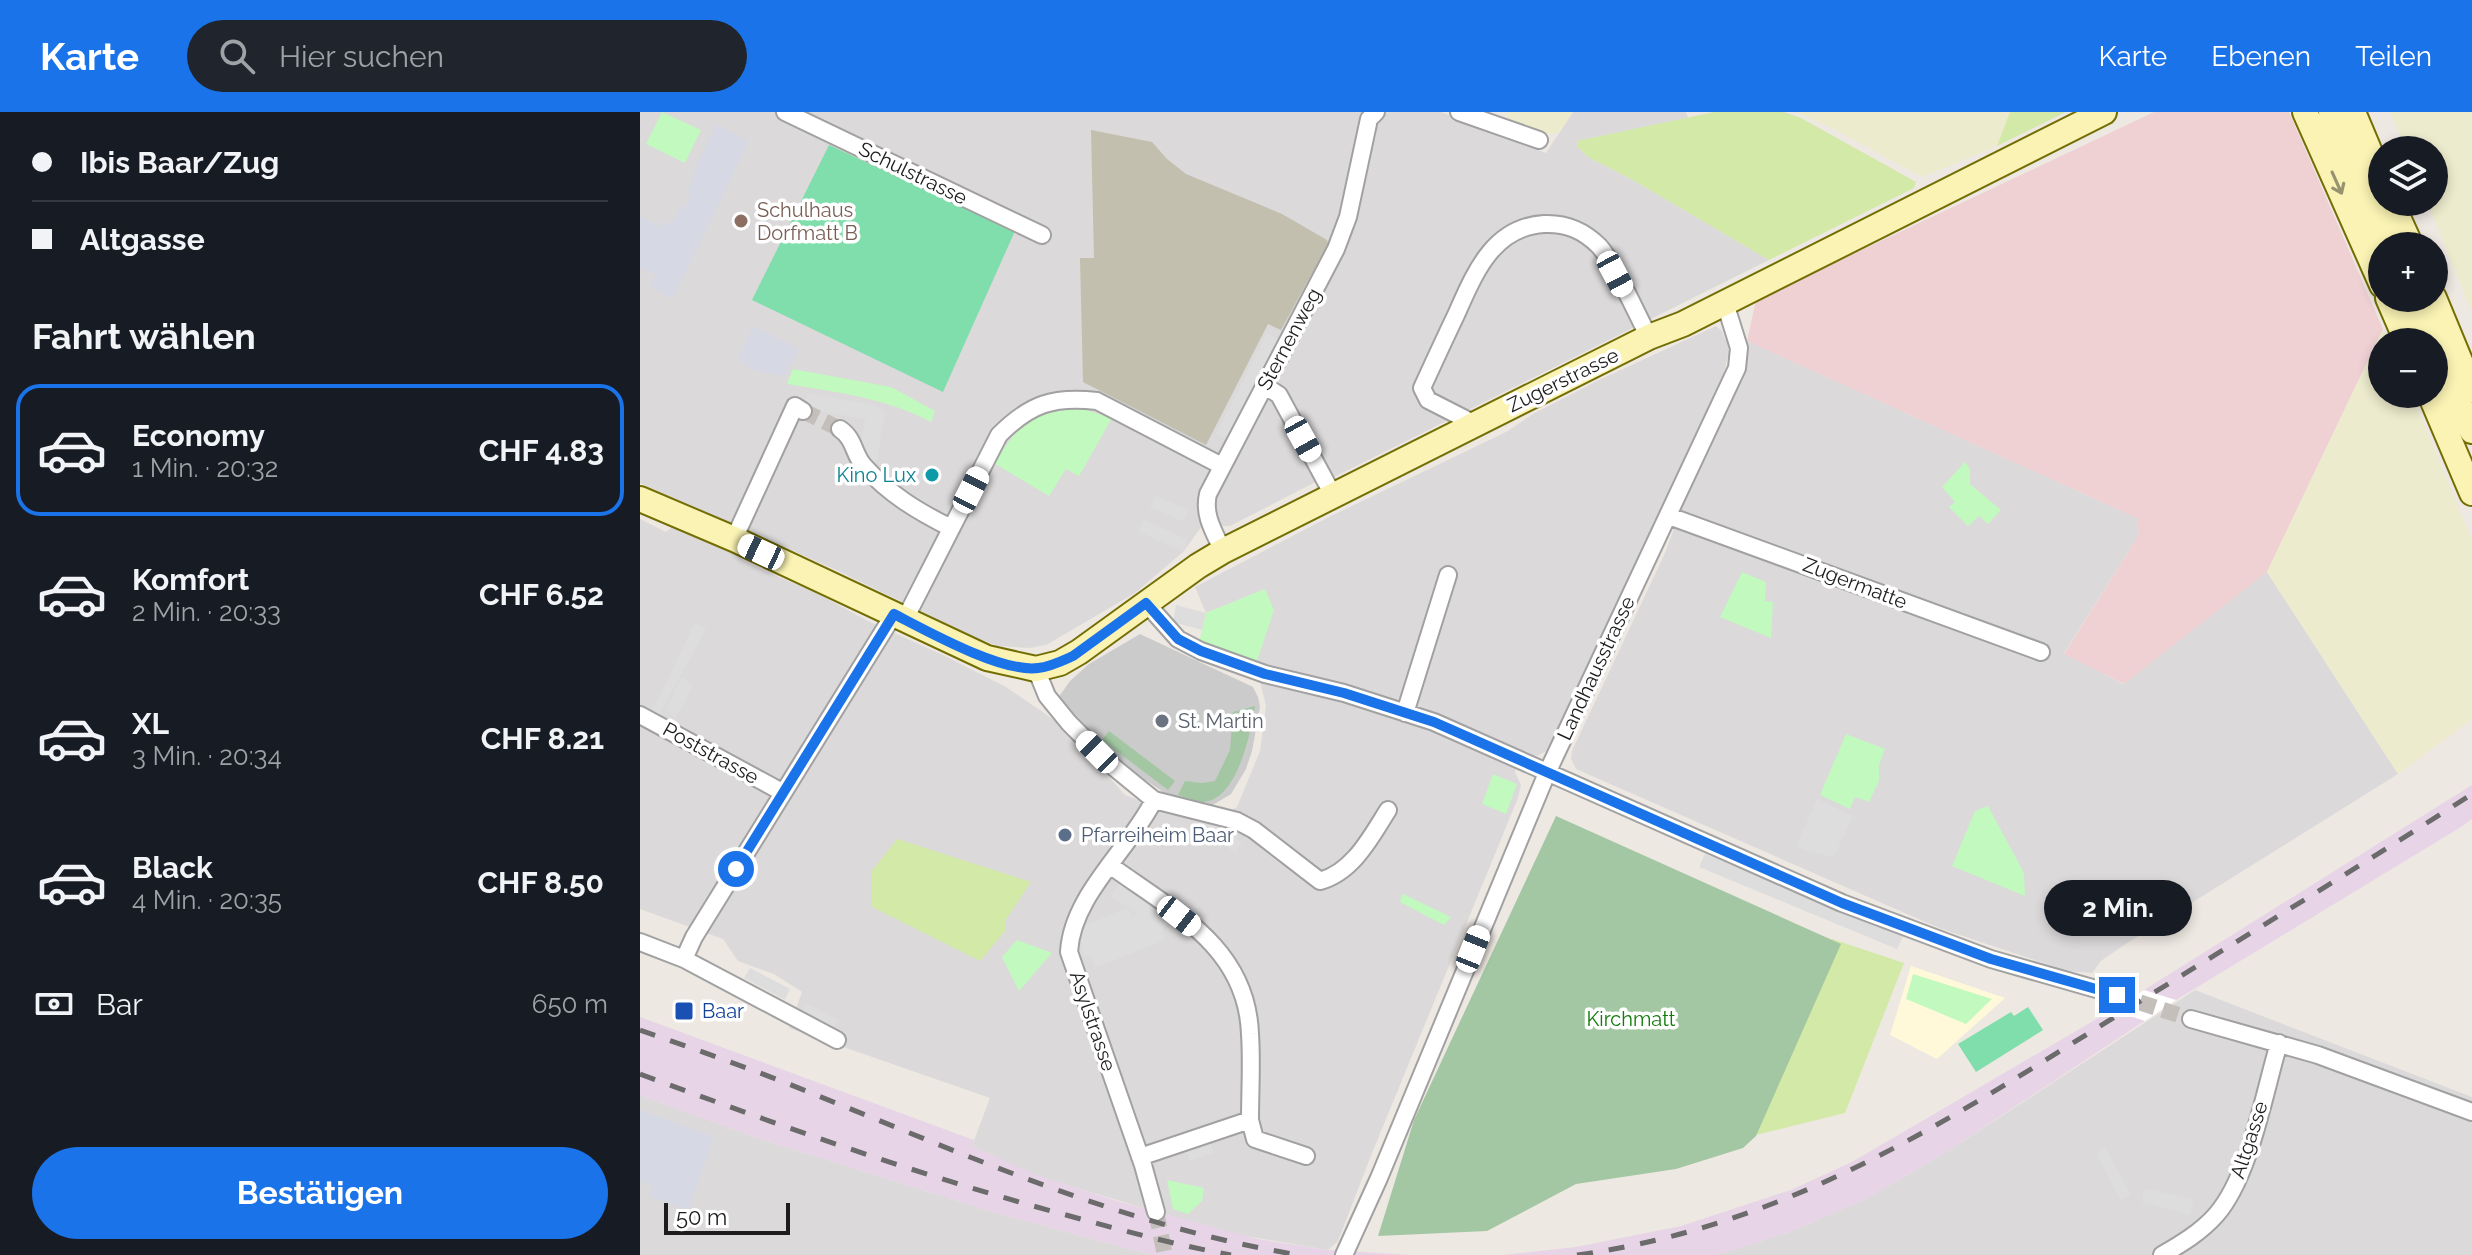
<!DOCTYPE html>
<html lang="de">
<meta charset="utf-8">
<style>
:root{--surface:#171b24;--page:#20242c;--text:#f1f3f6;--muted:#9ea1a6;--line:#363941;--accent:#1a73e8}
body{margin:0;font-family:Raleway,sans-serif;background:var(--page);color:var(--text);height:100vh;display:flex;flex-direction:column;font-size:30px;white-space:nowrap}
*{box-sizing:border-box;margin:0}
p{font-size:26px;color:var(--muted)}
.icon{flex:none;width:44px;height:44px;fill:none;stroke:currentColor;stroke-width:2;stroke-linecap:round;stroke-linejoin:round}
.map{position:relative;flex:1;overflow:hidden}
.drawer{display:flex;flex-direction:column;background:var(--surface);width:640px}
.drawer>*{flex:none}
.guide{display:grid;align-content:center;height:176px;padding:0 32px;background:var(--surface)}
.buttons{position:absolute;left:1728px;top:24px;display:grid;gap:16px}
.buttons a{display:grid;place-items:center;width:80px;height:80px;border-radius:50%;background:var(--surface);box-shadow:0 4px 12px #0003;font-size:40px}
.scale{position:absolute;left:24px;bottom:20px;width:126px;box-sizing:border-box;padding-left:8px;border:4px solid #1d1d1d;border-top:0;font-size:22px;line-height:28px;white-space:nowrap;color:#1d1d1d;-webkit-text-stroke:6px #fff;paint-order:stroke}
.end{position:absolute;width:36px;height:36px;margin:-18px;border:10px solid #1a73e8;background:#fff;box-shadow:0 0 0 4px #fff}
.from{border-radius:50%}
.bubble{position:absolute;height:56px;border-radius:28px;background:var(--surface);box-shadow:0 4px 12px #0003;font-size:26px;font-weight:700;line-height:56px;text-align:center}
.car{position:absolute;width:24px;height:48px;margin:-24px -12px;border-radius:10px;box-shadow:0 0 6px 2px #0007;background:linear-gradient(#fff 24%,#345 0 40%,#fff 0 76%,#345 0 86%,#fff 0)}
.guide b{display:flex;align-items:center;gap:28px;height:76px;font-size:30px}
.guide b+b{border-top:2px solid var(--line)}
.guide i{width:20px;height:20px;background:var(--text)}
ul{padding:0;list-style:none}
li{display:flex;align-items:center;gap:24px;height:132px;margin:0 16px 12px;padding:0 16px;border:4px solid transparent;border-radius:24px}
li div{flex:1}
li b{display:block;font-size:30px}
li em{font-style:normal;font-weight:700}
li.active{border-color:var(--accent)}
li>.icon{width:72px;height:72px;stroke-width:1.5}
h2{padding:0 32px;font-size:36px;line-height:96px}
.pay{display:flex;align-items:center;gap:20px;height:88px;padding:0 32px;font-size:30px}
.pay p{margin-inline-start:auto}
.cta{display:flex;gap:16px;margin-top:auto;padding:16px 32px}
.cta a{flex:1;height:92px;border-radius:48px;background:var(--accent);color:#fff;font-size:32px;font-weight:700;line-height:92px;text-align:center}
header{display:flex;align-items:center;gap:48px;box-sizing:border-box;height:112px;padding:0 40px;background:var(--accent);color:#fff}
header strong{font-size:38px}
nav{display:flex;gap:44px;margin-inline-start:auto;font-size:28px}
.search{width:560px;height:72px;background:var(--page);display:flex;align-items:center;gap:20px;box-sizing:border-box;padding:0 28px;border-radius:44px;color:var(--muted);font-size:30px}
main{display:flex;flex:1;min-height:0}
.map>svg:first-child{display:block}
</style>
<header>
<strong>Karte</strong>
<div class="search"><svg class="icon" aria-label="search" viewBox="0 0 24 24"><circle cx="10" cy="10" r="6"/><path d="M15 15l6 6"/></svg>Hier suchen</div>
<nav><a>Karte</a><a>Ebenen</a><a>Teilen</a></nav>
</header>
<main>
<section class="drawer">
<div class="guide">
<b><i class="from"></i>Ibis Baar/Zug</b>
<b><i></i>Altgasse</b>
</div>
<h2>Fahrt wählen</h2>
<ul>
<li class="active"><svg class="icon" aria-label="car" viewBox="0 0 24 24"><path d="M5 17H2v-5l4-1 3-4h7l3 4 3 1v5h-3M9 17h6M6 11h13"/><circle cx="7" cy="17" r="2"/><circle cx="17" cy="17" r="2"/></svg><div><b>Economy</b><p>1 Min. · 20:32</p></div><em>CHF 4.83</em></li>
<li><svg class="icon" aria-label="car" viewBox="0 0 24 24"><path d="M5 17H2v-5l4-1 3-4h7l3 4 3 1v5h-3M9 17h6M6 11h13"/><circle cx="7" cy="17" r="2"/><circle cx="17" cy="17" r="2"/></svg><div><b>Komfort</b><p>2 Min. · 20:33</p></div><em>CHF 6.52</em></li>
<li><svg class="icon" aria-label="car" viewBox="0 0 24 24"><path d="M5 17H2v-5l4-1 3-4h7l3 4 3 1v5h-3M9 17h6M6 11h13"/><circle cx="7" cy="17" r="2"/><circle cx="17" cy="17" r="2"/></svg><div><b>XL</b><p>3 Min. · 20:34</p></div><em>CHF 8.21</em></li>
<li><svg class="icon" aria-label="car" viewBox="0 0 24 24"><path d="M5 17H2v-5l4-1 3-4h7l3 4 3 1v5h-3M9 17h6M6 11h13"/><circle cx="7" cy="17" r="2"/><circle cx="17" cy="17" r="2"/></svg><div><b>Black</b><p>4 Min. · 20:35</p></div><em>CHF 8.50</em></li>
</ul>
<div class="pay"><svg class="icon" aria-label="cash" viewBox="0 0 24 24"><path d="M3 7h18v10H3z"/><circle cx="12" cy="12" r="2"/></svg>Bar<p>650 m</p></div>
<div class="cta"><a>Bestätigen</a></div>
</section>
<div class="map">
<svg width="1832" height="1143" viewBox="0 0 1832 1143">
<rect width="100%" height="100%" fill="#eee8e2"/>
<!-- residential -->
<path fill="#dbd9da" d="M0,0h801l105,41 27,-41h113l2,6 -111,23 1,6 10,10 45,23 136,80 -435,217 -3,-3 -101,52h-28l-19,26 -48,41 -89,52 -17,3 -31,-2 -21,-8 -143,-69 -194,-86z
M1076,214l6,5 3,8 4,-1 1,9 -10,42 -170,360 -13,7 -17,-5 -5,21 6,13 -3,13 -146,355 -34,88 -10,9 -105,-18 -189,-57 -62,-29 18,-48 -201,-70 13,-36 -28,-18 -36,-13 -15,-22 -83,-30v-390l26,13 7,-6 49,22 36,20 58,25 52,28 77,35 61,31 57,39 62,69 44,17 44,8 24,-13 23,-56 6,-45 -10,-42 9,-75 -59,24 -11,-26 136,-71 175,-84 27,-18 64,-33z
M1107,229l390,177 2,17 -75,118 59,31 144,-112 131,202 -274,171 -23,16 -9,12 -24,-2 -129,-43 -363,-159 -5,-10 1,-8 93,-198 21,-56 58,-129z
M1555,878l277,107v158h-754l72,-23 76,-33 79,-46z
M0,983l117,43 235,74 160,43h-512z"/>
<!-- commercial -->
<path fill="#efd1d4" d="M1514,0h135l94,217 -116,243 -143,112 -60,-30 75,-119 -2,-17 -390,-177 9,-41z"/>
<!-- industrial -->
<path fill="#e7d4e7" d="M1832,673v34l-11,8 -285,173 -231,153 -79,46 -76,33 -72,23h-215l73,-8 105,-21 110,-36 61,-28 260,-152z
M0,905l331,122 3,1 -2,6 62,28 83,27 141,38 70,11 83,5h-259l-160,-43 -235,-74 -117,-43z"/>
<!-- education -->
<path fill="#fff9da" d="M1271,854l94,32 -68,61 -47,-24z"/>
<!-- religious -->
<path fill="#cbcbcb" d="M500,522l113,53 5,10 2,10 -8,44 -6,18 -15,25 -20,12 -32,-6 -13,-6 -54,-37 -54,-59 12,-17 19,-17z"/>
<!-- construction -->
<path fill="#c2bfae" d="M451,18l61,12 15,17 19,15 96,40 45,26 1,4 -47,86 -13,-6 -62,121 -123,-63 -3,-124h14z"/>
<!-- farmland -->
<path fill="#edebcd" d="M867,0h66l-14,21 -27,2 -26,-19z
M1155,0h215l-13,34 -75,31 -88,-48z
M1750,0h82v201l-45,-111h7v-52h-28z
M1743,217l6,13h-7v52h29l61,146v179l-74,55 -131,-202z"/>
<!-- grass -->
<path fill="#d2e9a7" d="M1074,0h70l17,6 115,64 -2,6 -145,72 -136,-80 -45,-23 -10,-10 -1,-6z
M1370,0h56l-69,34z
M257,727l134,43 -26,39 1,9 -26,31 -108,-54 -1,-35z
M1192,827l72,24 -59,150 -101,25z"/>
<!-- cemetery -->
<path fill="#a3c7a3" d="M615,594c-4,26 -18,95 -52,96 -7,0 -18,-5 -25,-7l7,-14 17,2 13,-2 15,-31 3,-38z
M469,619l66,50 -7,9 -66,-50z
M916,704l285,128 -85,192 -13,12 -67,21 -100,15 -89,47 -109,5 36,-116z"/>
<!-- park -->
<path fill="#c2f9be" d="M22,0l39,18 -16,33 -39,-19z
M153,257l98,18 44,24 -4,11c-45,-24 -95,-30 -144,-38z
M439,296l33,10 -33,58 -13,-7 -17,27 -55,-33c27,-41 36,-49 85,-55z
M1325,350l5,7v15l31,26 -13,14 -9,-8 -11,10 -19,-19 6,-5 -13,-15z
M1102,460l24,10 -1,19 8,1 -2,36 -51,-21z
M625,477l9,21 -18,54 -57,-22 7,-29z
M1206,622l39,15 -6,16v16l-10,21 -14,-5 -5,12 -30,-14z
M853,662l24,10 -11,30 -24,-10z
M1348,694l36,67 1,23 -73,-30 23,-55z
M762,782h1l48,23 -7,8 -44,-23z
M377,828l35,13 -33,38 -17,-34z
M1273,862l79,25 -26,25 -60,-25z
M527,1068l37,8 -2,13 -14,13 -15,-5z"/>
<!-- pitch -->
<path fill="#7fdeab" d="M189,33l186,86 -72,161 -191,-92z
M1388,895l15,23 -67,42 -18,-28 53,-32 3,4z"/>
<!-- parking -->
<path fill="#ddd" d="M627,221l12,6 -52,101 -11,-6z
M167,281l64,11 14,7 -8,51 -18,-3 6,-40 -60,-10z
M515,383l34,15 -5,12 -34,-15z
M503,407l45,21 -5,12 -45,-21z
M536,493l30,8 -4,17 -29,-8z
M55,511l11,6 -47,86 -7,-4z
M42,565l11,9 -18,33 -9,-11z
M1177,687l36,17 -19,41 -27,-6 -11,-5z
M573,709l29,22 -7,10 -29,-22z
M1065,742l198,82 -6,13 -198,-82z
M481,769l49,41 -8,6 3,12 -70,28 -5,-13 -7,3 -3,-31 47,-19 5,8 5,-3 -27,-17z
M110,856l40,21 -5,11 -41,-22z
M166,891l33,18 -7,10 -32,-17z
M569,1028l5,13 -24,8 -4,-13z
M1465,1036l26,46 -10,6 -25,-46z
M1504,1076l50,12 -4,15 -48,-13z"/>
<!-- plaza -->
<path fill="#d6d8e4" d="M77,12l32,17 -77,158 -22,-12 6,-12 -16,-7v-52l20,11 3,-5 9,2 8,-16 5,-2 6,-10 -4,-4 9,-18 -3,-2z
M113,214l46,23 -14,27 -30,-5 -17,-12z
M0,998l74,27 -26,73 -39,-14 4,-10 -13,-5z"/>
<!-- pier -->
<path fill="#fff" d="M1504,878l32,10 -31,21 -33,-11z"/>
<g fill="none" stroke-linecap="round" stroke-linejoin="round">
<!-- street-tunnel -->
<path stroke="#c4bfbb" stroke-width="16" stroke-dasharray="16 8" stroke-linecap="butt" d="M163,299l37,18
M1477,883l74,24
M516,1100l9,43"/>
<!-- street casing -->
<g stroke="#a1a1a1" stroke-width="20">
<path id="street" d="M145,0l257,123
M819,0l80,28
M624,273l15,10 54,100
M835,312l-47,-24 -6,-12c11,-24 22,-48 34,-73 18,-40 36,-88 88,-91 22,-1 39,6 55,22 15,16 38,69 50,91
M200,317c15,10 13,25 24,37 25,28 53,45 87,62
M1029,404l372,136
M94,427l61,-133 8,5
M583,439c-9,-19 -20,-36 -15,-57l128,-245 12,-32 21,-98 7,-7
M506,491l32,36 23,12 64,23 79,19 90,29 408,181 149,56 126,36
M265,507l94,-184c31,-31 54,-39 98,-34l125,65
M396,557l11,27 22,27 41,41 44,36 83,21 17,9 66,51c33,-9 51,-44 68,-71
M765,601l43,-138
M0,603l142,77
M514,688c-25,50 -82,95 -85,152l74,213 13,47
M471,754c62,45 136,81 139,168 2,28 0,57 0,86l-110,37
M0,830l44,17 153,81
M44,847l10,-22 200,-323
M1551,907l127,36 154,57
M610,1008l5,19 51,17
M704,1143l35,-77 168,-405 190,-405 2,-20 -14,-45
M1522,1143c19,-11 39,-23 54,-40 34,-39 48,-122 63,-172"/>
</g>
<!-- secondary casing -->
<g stroke="#736e04" stroke-width="28">
<path id="secondary" d="M1665,0l77,173
M1691,0l58,134
M1713,0l29,69
M1751,90l20,44
M1748,186l19,44
M1771,186l19,44
M1794,186l38,92
M1794,239l38,80
M1790,282l42,99
M0,387l94,40 253,119 49,11 24,-6 19,-11 119,-86 25,-15 426,-214 34,-13 421,-212"/>
</g>
<!-- street -->
<use href="#street" stroke="#fff" stroke-width="16"/>
<!-- secondary -->
<use href="#secondary" stroke="#faf3b4" stroke-width="24"/>
<!-- rail -->
<path stroke="#6b6b6b" stroke-width="5" stroke-dasharray="16 16" stroke-linecap="butt" d="M0,918c57,20 115,40 171,63 160,64 316,134 488,162
M0,962c141,52 281,102 426,141 55,15 110,30 165,40
M937,1143c215,-30 372,-135 552,-247 115,-71 230,-141 343,-214"/>
</g>
<!-- one-way arrows -->
<defs><path id="oneway-shaft" d="M-6 0H5M1.5-3L5.5 0L1.5 3" fill="none" stroke-width="1.6" stroke-linecap="round" stroke-linejoin="round" transform="scale(2)"/></defs>
<use stroke="#979370" href="#oneway-shaft" transform="translate(1697 71) rotate(66)"/>
<g fill="none" stroke-linecap="round" stroke-linejoin="round">
<!-- route -->
<path stroke="#1a73e8" stroke-width="10" d="M96,757l158,-255c33,17 108,59 144,54 12,-1 24,-7 35,-12l73,-53 32,36 23,12 64,23 79,19 90,29 408,181 149,56 126,36"/>
</g>
<!-- markers -->
<circle fill="#8d6e63" stroke="#fff" stroke-width="3" cx="101" cy="109" r="8"/>
<circle fill="#0f9aa8" stroke="#fff" stroke-width="3" cx="292" cy="363" r="8"/>
<circle fill="#6b7280" stroke="#fff" stroke-width="3" cx="522" cy="609" r="8"/>
<circle fill="#5c6f8a" stroke="#fff" stroke-width="3" cx="425" cy="723" r="8"/>
<rect fill="#1a4fb4" stroke="#fff" stroke-width="3" x="34" y="889" width="20" height="20" rx="4"/>
<g text-anchor="middle" dominant-baseline="central" stroke-width="7" stroke-linejoin="round" paint-order="stroke">
<!-- street labels -->
<g font-size="20" fill="#1d1d1d" stroke="#fff">
<text transform="translate(273 61) rotate(26)">Schulstrasse</text>
<text transform="translate(649 227) rotate(-62)">Sternenweg</text>
<text transform="translate(923 268) rotate(-26)">Zugerstrasse</text>
<text transform="translate(1215 471) rotate(21)">Zugermatte</text>
<text transform="translate(956 556) rotate(-65)">Landhausstrasse</text>
<text transform="translate(71 641) rotate(29)">Poststrasse</text>
<text transform="translate(453 909) rotate(71)">Asylstrasse</text>
<text transform="translate(1609 1028) rotate(-72)">Altgasse</text>
</g>
<!-- education labels -->
<g font-size="20" fill="#785e54" stroke="#fff" text-anchor="start">
<text x="117" y="98">Schulhaus<tspan x="117" dy="23">Dorfmatt B</tspan></text>
</g>
<!-- culture labels -->
<g font-size="20" fill="#0d838f" stroke="#fff" text-anchor="end">
<text x="276" y="363">Kino Lux</text>
</g>
<!-- worship labels -->
<g font-size="20" fill="#5b616d" stroke="#fff" text-anchor="start">
<text x="538" y="609">St. Martin</text>
</g>
<!-- service labels -->
<g font-size="20" fill="#4e5e75" stroke="#fff" text-anchor="start">
<text x="441" y="723">Pfarreiheim Baar</text>
</g>
<!-- transit labels -->
<g font-size="20" fill="#164399" stroke="#fff" text-anchor="start">
<text x="62" y="899">Baar</text>
</g>
<!-- park labels -->
<g font-size="20" fill="#127b0a" stroke="#fff">
<text x="991" y="907">Kirchmatt</text>
</g>
</g>
</svg>
<div class="buttons">
<a><svg class="icon" aria-label="layers" viewBox="0 0 24 24"><path d="M12 4l9 5-9 5-9-5zM3 14l9 5 9-5"/></svg></a>
<a>+</a>
<a>−</a>
</div>
<div class="scale">50 m</div>
<i class="end from" style="left:96px;top:757px"></i>
<i class="end" style="left:1477px;top:883px"></i>
<div class="bubble" style="left:1404px;top:768px;width:148px">2 Min.</div>
<i class="car" style="left:975px;top:162px;rotate:152deg"></i>
<i class="car" style="left:663px;top:327px;rotate:151deg"></i>
<i class="car" style="left:331px;top:378px;rotate:27deg"></i>
<i class="car" style="left:121px;top:440px;rotate:295deg"></i>
<i class="car" style="left:457px;top:640px;rotate:315deg"></i>
<i class="car" style="left:539px;top:804px;rotate:128deg"></i>
<i class="car" style="left:833px;top:837px;rotate:22deg"></i>
</div>
</main>
